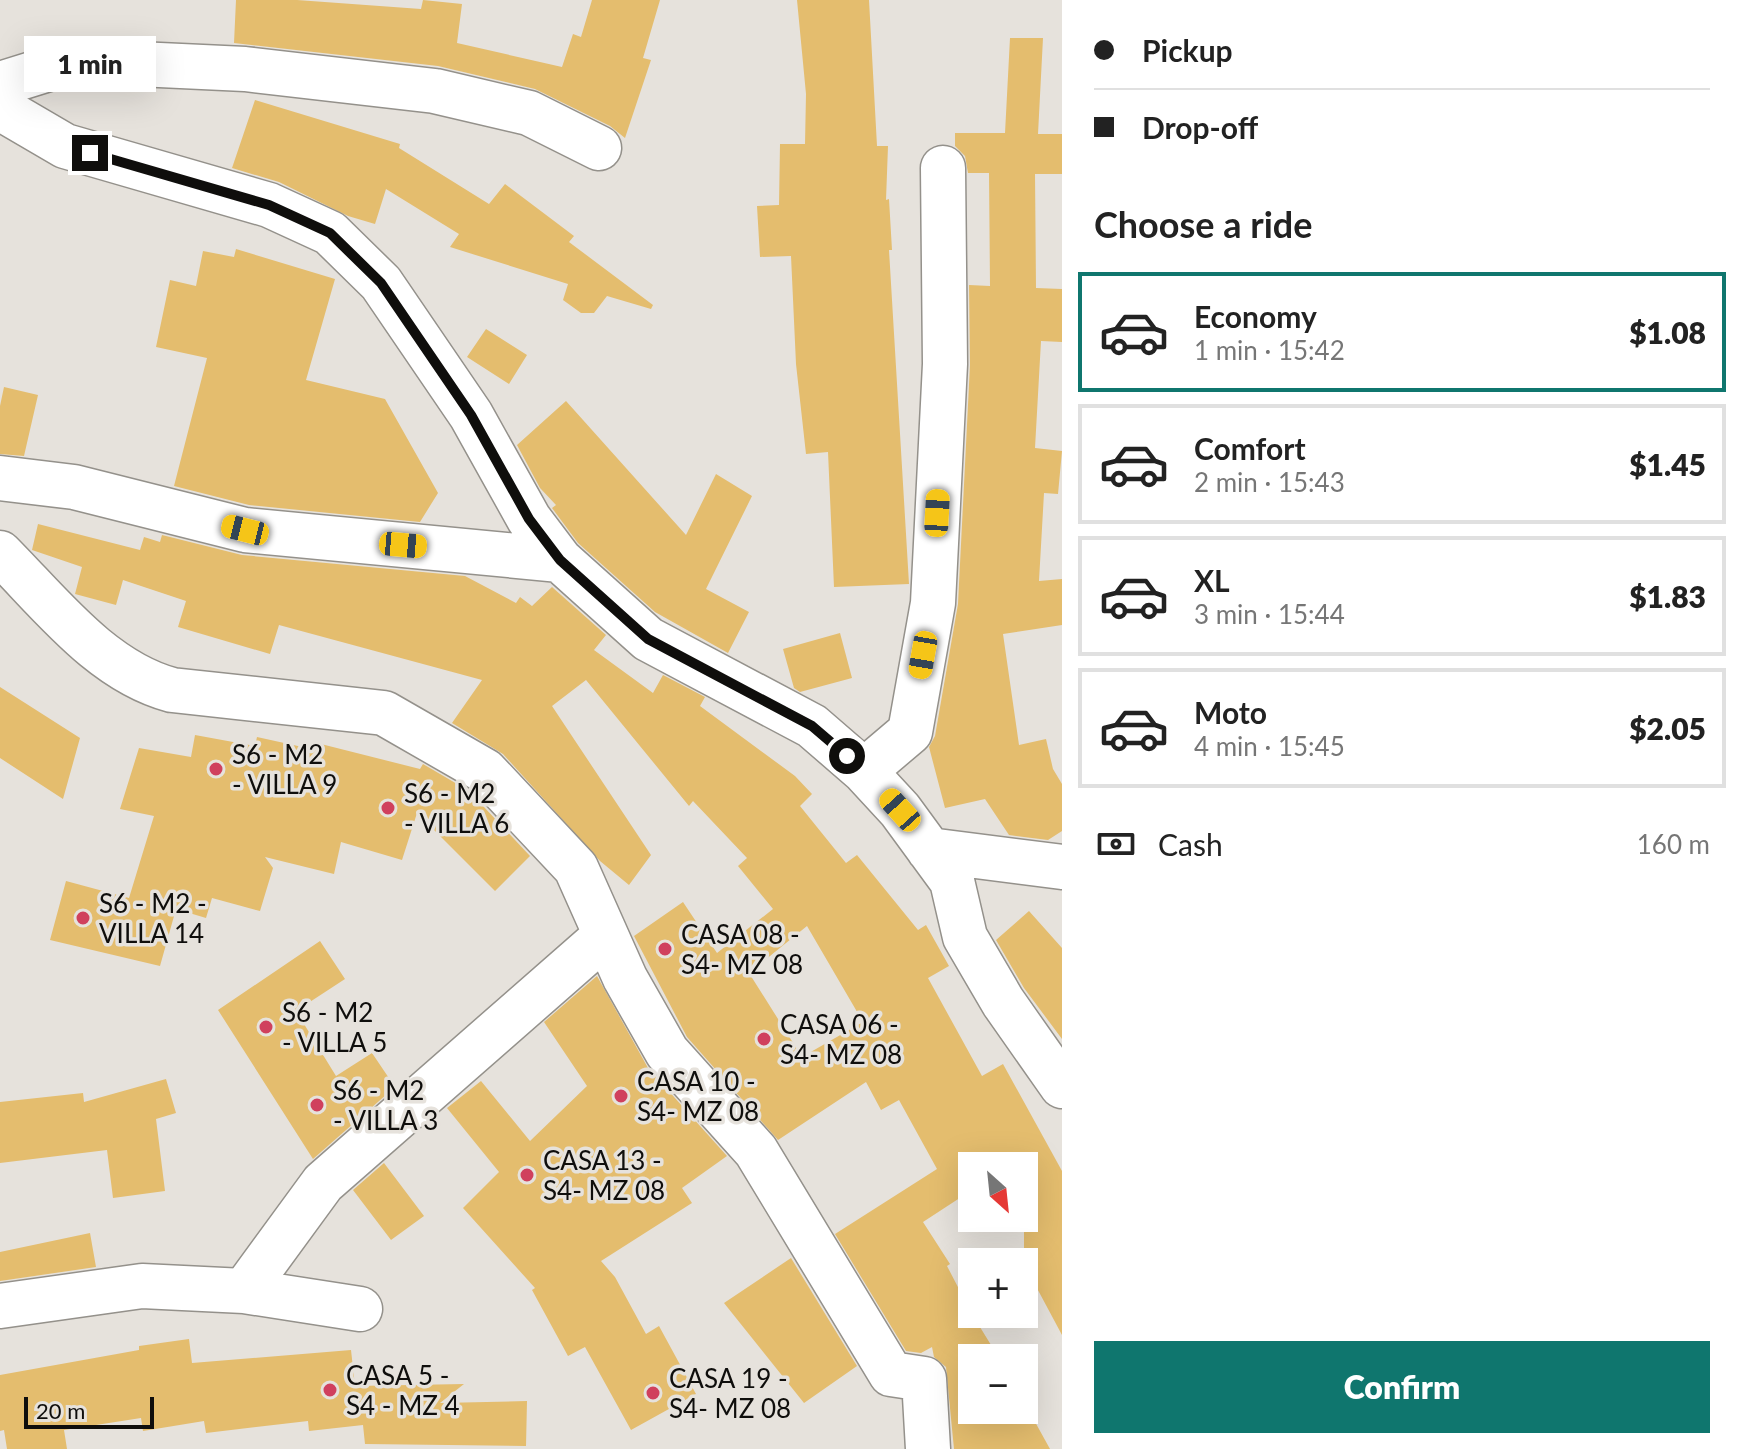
<!DOCTYPE html>
<meta charset="utf-8">
<style>
:root{--surface:#fff;--page:#f6f6f6;--text:#222;--muted:#767676;--line:#e0e0e0;--accent:#0f766e}
body{margin:0;font-family:Lato,sans-serif;background:var(--page);color:var(--text);height:100vh;display:flex;flex-direction:column;font-size:30px;white-space:nowrap}
*{box-sizing:border-box;margin:0}
p{font-size:26px;color:var(--muted)}
.icon{flex:none;width:44px;height:44px;fill:none;stroke:currentColor;stroke-width:2;stroke-linecap:round;stroke-linejoin:round}
.map{position:relative;flex:1;overflow:hidden}
.sheet{display:flex;flex-direction:column;background:var(--surface);width:680px}
.sheet>*{flex:none}
.guide{display:grid;align-content:center;height:176px;padding:0 32px;background:var(--surface)}
.needle{width:52px;rotate:153deg}
.tools{position:absolute;left:958px;top:1152px;display:grid;gap:16px}
.tools a{display:grid;place-items:center;width:80px;height:80px;border-radius:0px;background:var(--surface);box-shadow:0 8px 32px #0002;font-size:40px}
.scale{position:absolute;left:24px;bottom:20px;width:130px;box-sizing:border-box;padding-left:8px;border:4px solid #0f0e0c;border-top:0;font-size:22px;line-height:28px;white-space:nowrap;color:#0f0e0c;-webkit-text-stroke:6px #e6e2dc;paint-order:stroke}
.end{position:absolute;width:36px;height:36px;margin:-18px;border:10px solid #0f0e0c;background:#fff;box-shadow:0 0 0 4px #fff}
.from{border-radius:50%}
.bubble{position:absolute;height:56px;border-radius:0px;background:var(--surface);box-shadow:0 8px 32px #0002;font-size:26px;font-weight:800;line-height:56px;text-align:center}
.car{position:absolute;width:24px;height:48px;margin:-24px -12px;border-radius:10px;box-shadow:0 0 6px 2px #0007;background:linear-gradient(#f5c518 24%,#345 0 40%,#f5c518 0 76%,#345 0 86%,#f5c518 0)}
.guide b{display:flex;align-items:center;gap:28px;height:76px;font-size:30px}
.guide b+b{border-top:2px solid var(--line)}
.guide i{width:20px;height:20px;background:var(--text)}
ul{padding:0;list-style:none}
li{display:flex;align-items:center;gap:24px;height:120px;margin:0 16px 12px;padding:0 16px;border:4px solid var(--line);border-radius:0px}
li div{flex:1}
li b{display:block;font-size:30px}
li em{font-style:normal;font-weight:800}
li.selected{border-color:var(--accent)}
li>.icon{width:72px;height:72px;stroke-width:1.5}
h2{padding:0 32px;font-size:36px;line-height:96px}
.pay{display:flex;align-items:center;gap:20px;height:88px;padding:0 32px;font-size:30px}
.pay p{margin-inline-start:auto}
.button{display:flex;gap:16px;margin-top:auto;padding:16px 32px}
.button a{flex:1;height:92px;border-radius:0px;background:var(--accent);color:#fff;font-size:32px;font-weight:800;line-height:92px;text-align:center}
main{display:flex;flex:1;min-height:0}
.map>svg:first-child{display:block}
</style>
<main>
<div class="map">
<svg width="1062" height="1449" viewBox="0 0 1062 1449">
<rect width="100%" height="100%" fill="#e6e2dc"/>
<!-- building -->
<path fill="#e4bd6e" fill-rule="evenodd" d="M236,0h61l124,9 2,-9 39,4 -5,39 105,24 11,-33 8,3 11,-37h68l-17,58 8,2 -26,78 -15,-12 -75,-37 -97,-23 -204,-23z
M797,0h72l8,146h11l-2,54 3,-1 3,51h-3l20,334 -75,3 -6,-135 -22,2 -10,-90 -5,-108 -31,1 -3,-51 22,-1 1,-61h25l1,-50z
M1010,38h33l-5,96h24v40h-27l1,114 26,1v53l-21,-1 -6,107 27,3 -4,43 -14,-1 -5,88 23,-2v46l-59,9 16,111 27,-6 7,30 9,15v47l-14,9 -39,-5 -24,-36 -40,9 -16,-61 6,-11 23,-132 12,-239 -1,-80 21,1 -1,-113h-21l-3,-17 -10,-10v-13h50z
M255,100l145,44 -1,4 90,56 16,-20 69,52 -5,6 84,63 -2,4 -44,-13 -13,17h-13l-18,-13 5,-16 -118,-37 9,-13 -73,-45 -11,35 -27,-8 -69,-34 -47,-14z
M236,249l99,30 -29,101 79,19 53,94 -18,29 -171,-17 -75,-19 33,-128 -51,-11 14,-67 26,6 7,-35 31,6z
M486,329l41,26 -18,29 -42,-27z
M4,387l34,8 -14,61 -24,-2v-48z
M566,401l120,134 30,-61 36,22 -46,93 43,23 -21,41 -73,-41 -77,-69 -26,-35 4,-3 -16,-17 -23,-43z
M38,524l102,26 4,-13 16,5 2,-7 80,20 223,21 51,27 4,-6 12,9 20,-19 54,48 -12,15 59,43 10,-18 42,22 -5,9 95,70 17,18 -12,12 46,57 11,-8 61,75 8,-5 23,41 -21,12 54,98 21,-12 59,107v164l-38,-71v-98h-52v24l-49,32 27,42 -3,2 25,48 27,44h-27v52h52v-8l26,47h-96l-8,-82 -12,-10 -2,-10 -11,6 -15,-2 -71,-117 102,-65 -38,-69 -18,10 -15,-28 -88,58 -91,-103 -53,-101 49,-34 34,51 56,-44 -35,-43 9,-8 -54,-57 -4,5 -103,-126 -34,26 99,149 -22,30 -29,-24 -97,-107 -51,-31 30,-43 -203,-55 -9,29 -92,-27 8,-26 -63,-21 -7,25 -41,-11 7,-27 -50,-17zM807,926l56,96 -61,35 -53,-84z
M840,633l12,45 -52,14 -6,-4 -11,-39z
M0,687l80,51 -17,61 -63,-41z
M195,735l60,11 2,-9 59,13 1,-7 103,26 3,-5 46,27 61,65 -35,35 -78,-78 -15,47 -61,-18 -7,32 -69,-17 8,11 -13,43 -48,-13 -6,20 -30,-9 -16,57 -110,-26 16,-59 63,17 25,-82 -34,-7 19,-61 52,9z
M1029,911l33,37v91l-38,-51 -28,-48z
M320,941l25,38 -49,32 40,65 36,-23 23,34 -82,72 -95,-149z
M597,976l51,92 79,88 -45,32 10,15 -91,58 14,16 31,57 13,-8 37,68 -65,36 -46,-83 -17,9 -36,-66 3,-2 -72,-80 36,-36 -52,-64 34,-27 49,60 57,-55 -43,-64z
M166,1079l10,34 -20,6 9,72 -52,7 -6,-48 -107,13v-61l83,-9 1,9z
M384,1163l40,53 -33,24 -38,-50z
M90,1233l6,34 -96,14v-29z
M791,1258l66,108 -53,37 -80,-100z
M189,1339l3,24 159,-13 4,36 109,-2 -24,19 87,-2 -1,45 -161,-2 -2,-19 -54,6 -1,-10 -102,12 -2,-12 -61,10 -2,-13 -77,12 3,19h-60l-3,-19 -4,1v-56l139,-25v-4z"/>
<g fill="none" stroke-linecap="round" stroke-linejoin="round">
<!-- minor casing -->
<g stroke="#94918b" stroke-width="47">
<path id="minor" d="M0,84l74,-23 171,8 190,22 94,22 70,35
M0,108l65,38 204,59 61,28 51,50 90,132 58,104 31,41 88,79 164,87 52,45 36,39 52,71 13,56 38,65 59,84
M0,478l74,9 171,43 315,30
M0,553c50,50 101,118 172,137l212,23 101,58 91,97 49,110 42,74 89,99 135,223 33,5 4,70
M864,771l46,-39 23,-129 12,-239 -2,-196
M929,850l133,17
M244,1291l79,-108 282,-247
M0,1306l142,-20 102,5 116,18"/>
</g>
<!-- minor -->
<use href="#minor" stroke="#fff" stroke-width="44"/>
</g>
<g fill="none" stroke-linecap="round" stroke-linejoin="round">
<!-- route -->
<path stroke="#0f0e0c" stroke-width="10" d="M90,153l179,52 61,28 51,50 90,132 58,104 31,41 88,79 164,87 35,30"/>
</g>
<!-- markers -->
<g fill="#d0405d" stroke="#e6e2dc" stroke-width="3">
<circle cx="216" cy="769" r="8"/>
<circle cx="388" cy="808" r="8"/>
<circle cx="83" cy="918" r="8"/>
<circle cx="665" cy="949" r="8"/>
<circle cx="266" cy="1027" r="8"/>
<circle cx="764" cy="1039" r="8"/>
<circle cx="621" cy="1096" r="8"/>
<circle cx="317" cy="1105" r="8"/>
<circle cx="527" cy="1175" r="8"/>
<circle cx="330" cy="1390" r="8"/>
<circle cx="653" cy="1393" r="8"/>
</g>
<g text-anchor="middle" dominant-baseline="central" stroke-width="7" stroke-linejoin="round" paint-order="stroke">
<!-- poi labels -->
<g font-size="26" fill="#0f0e0c" stroke="#e6e2dc" text-anchor="start">
<text x="232" y="754">S6 - M2<tspan x="232" dy="30">- VILLA 9</tspan></text>
<text x="404" y="793">S6 - M2<tspan x="404" dy="30">- VILLA 6</tspan></text>
<text x="99" y="903">S6 - M2 -<tspan x="99" dy="30">VILLA 14</tspan></text>
<text x="681" y="934">CASA 08 -<tspan x="681" dy="30">S4- MZ 08</tspan></text>
<text x="282" y="1012">S6 - M2<tspan x="282" dy="30">- VILLA 5</tspan></text>
<text x="780" y="1024">CASA 06 -<tspan x="780" dy="30">S4- MZ 08</tspan></text>
<text x="637" y="1081">CASA 10 -<tspan x="637" dy="30">S4- MZ 08</tspan></text>
<text x="333" y="1090">S6 - M2<tspan x="333" dy="30">- VILLA 3</tspan></text>
<text x="543" y="1160">CASA 13 -<tspan x="543" dy="30">S4- MZ 08</tspan></text>
<text x="346" y="1375">CASA 5 -<tspan x="346" dy="30">S4 - MZ 4</tspan></text>
<text x="669" y="1378">CASA 19 -<tspan x="669" dy="30">S4- MZ 08</tspan></text>
</g>
</g>
</svg>
<div class="tools">
<a><svg class="needle" viewBox="-14 -14 28 28"><path d="M0-13l5 13h-10z" fill="#e53935"/><path d="M0 13l5-13h-10z" fill="#767676"/></svg></a>
<a>+</a>
<a>−</a>
</div>
<div class="scale">20 m</div>
<i class="end from" style="left:847px;top:756px"></i>
<i class="end" style="left:90px;top:153px"></i>
<div class="bubble" style="left:24px;top:36px;width:132px">1 min</div>
<i class="car" style="left:937px;top:513px;rotate:3deg"></i>
<i class="car" style="left:245px;top:530px;rotate:284deg"></i>
<i class="car" style="left:403px;top:545px;rotate:95deg"></i>
<i class="car" style="left:923px;top:655px;rotate:190deg"></i>
<i class="car" style="left:900px;top:810px;rotate:318deg"></i>
</div>
<section class="sheet">
<div class="guide">
<b><i class="from"></i>Pickup</b>
<b><i></i>Drop-off</b>
</div>
<h2>Choose a ride</h2>
<ul>
<li class="selected"><svg class="icon" aria-label="car" viewBox="0 0 24 24"><path d="M5 17H2v-5l4-1 3-4h7l3 4 3 1v5h-3M9 17h6M6 11h13"/><circle cx="7" cy="17" r="2"/><circle cx="17" cy="17" r="2"/></svg><div><b>Economy</b><p>1 min · 15:42</p></div><em>$1.08</em></li>
<li><svg class="icon" aria-label="car" viewBox="0 0 24 24"><path d="M5 17H2v-5l4-1 3-4h7l3 4 3 1v5h-3M9 17h6M6 11h13"/><circle cx="7" cy="17" r="2"/><circle cx="17" cy="17" r="2"/></svg><div><b>Comfort</b><p>2 min · 15:43</p></div><em>$1.45</em></li>
<li><svg class="icon" aria-label="car" viewBox="0 0 24 24"><path d="M5 17H2v-5l4-1 3-4h7l3 4 3 1v5h-3M9 17h6M6 11h13"/><circle cx="7" cy="17" r="2"/><circle cx="17" cy="17" r="2"/></svg><div><b>XL</b><p>3 min · 15:44</p></div><em>$1.83</em></li>
<li><svg class="icon" aria-label="car" viewBox="0 0 24 24"><path d="M5 17H2v-5l4-1 3-4h7l3 4 3 1v5h-3M9 17h6M6 11h13"/><circle cx="7" cy="17" r="2"/><circle cx="17" cy="17" r="2"/></svg><div><b>Moto</b><p>4 min · 15:45</p></div><em>$2.05</em></li>
</ul>
<div class="pay"><svg class="icon" aria-label="cash" viewBox="0 0 24 24"><path d="M3 7h18v10H3z"/><circle cx="12" cy="12" r="2"/></svg>Cash<p>160 m</p></div>
<div class="button"><a>Confirm</a></div>
</section>
</main>
